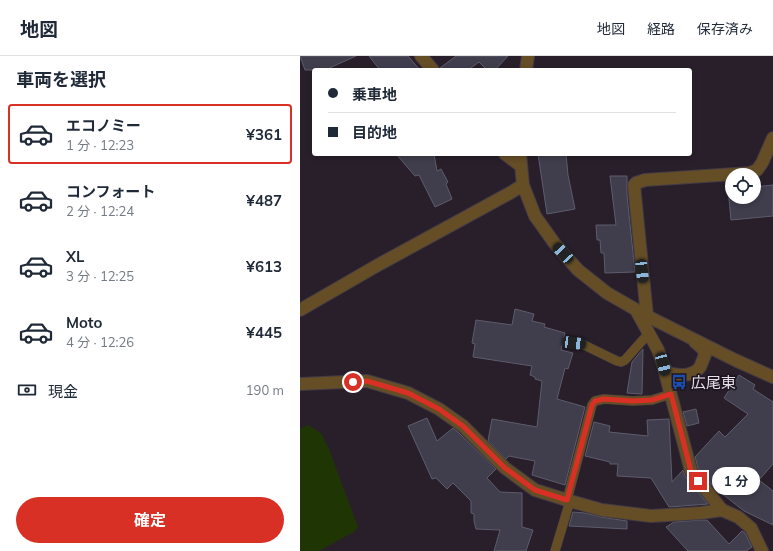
<!DOCTYPE html>
<html lang="ja">
<meta charset="utf-8">
<style>
:root{--surface:#fff;--page:#f2f2f3;--text:#1f2937;--muted:#747a83;--line:#e0e1e3;--accent:#d93025}
body{margin:0;font-family:Mulish,"Noto Sans JP",sans-serif;background:var(--page);color:var(--text);height:100vh;display:flex;flex-direction:column;font-size:15px;white-space:nowrap}
*{box-sizing:border-box;margin:0}
p{font-size:13px;color:var(--muted)}
.icon{flex:none;width:22px;height:22px;fill:none;stroke:currentColor;stroke-width:2;stroke-linecap:round;stroke-linejoin:round}
.map{position:relative;flex:1;overflow:hidden}
.side{display:flex;flex-direction:column;background:var(--surface);width:300px}
.side>*{flex:none}
.hud{position:absolute;left:12px;top:12px;width:380px;height:88px;border-radius:4px;box-shadow:0 2px 6px #0003;display:grid;align-content:center;height:88px;padding:0 16px;background:var(--surface)}
.controls{position:absolute;left:425px;top:112px;display:grid;gap:8px}
.controls a{display:grid;place-items:center;width:36px;height:36px;border-radius:50%;background:var(--surface);box-shadow:0 2px 6px #0003;font-size:20px}
.end{position:absolute;width:18px;height:18px;margin:-9px;border:5px solid #d93025;background:#fff;box-shadow:0 0 0 2px #fff}
.from{border-radius:50%}
.bubble{position:absolute;height:28px;border-radius:14px;background:var(--surface);box-shadow:0 2px 6px #0003;font-size:13px;font-weight:700;line-height:28px;text-align:center}
.car{position:absolute;width:12px;height:24px;margin:-12px -6px;border-radius:5px;box-shadow:0 0 3px 1px #0007;background:linear-gradient(#222 24%,#8ab4d8 0 40%,#222 0 76%,#8ab4d8 0 86%,#222 0)}
.hud b{display:flex;align-items:center;gap:14px;height:38px;font-size:15px}
.hud b+b{border-top:1px solid var(--line)}
.hud i{width:10px;height:10px;background:var(--text)}
ul{padding:0;list-style:none}
li{display:flex;align-items:center;gap:12px;height:60px;margin:0 8px 6px;padding:0 8px;border:2px solid transparent;border-radius:4px}
li div{flex:1}
li b{display:block;font-size:15px}
li em{font-style:normal;font-weight:700}
li.selected{border-color:var(--accent)}
li>.icon{width:36px;height:36px;stroke-width:1.5}
h2{padding:0 16px;font-size:18px;line-height:48px}
.pay{display:flex;align-items:center;gap:10px;height:44px;padding:0 16px;font-size:15px}
.pay p{margin-inline-start:auto}
.button{display:flex;gap:8px;margin-top:auto;padding:8px 16px}
.button a{flex:1;height:46px;border-radius:24px;background:var(--accent);color:#fff;font-size:16px;font-weight:700;line-height:46px;text-align:center}
header{display:flex;align-items:center;gap:24px;box-sizing:border-box;height:56px;padding:0 20px;background:var(--surface);border-bottom:1px solid var(--line)}
header strong{font-size:19px}
nav{display:flex;gap:22px;margin-inline-start:auto;font-size:14px}
main{display:flex;flex:1;min-height:0}
.map>svg:first-child{display:block}
</style>
<header>
<strong>地図</strong>
<nav><a>地図</a><a>経路</a><a>保存済み</a></nav>
</header>
<main>
<section class="side">
<h2>車両を選択</h2>
<ul>
<li class="selected"><svg class="icon" aria-label="car" viewBox="0 0 24 24"><path d="M5 17H2v-5l4-1 3-4h7l3 4 3 1v5h-3M9 17h6M6 11h13"/><circle cx="7" cy="17" r="2"/><circle cx="17" cy="17" r="2"/></svg><div><b>エコノミー</b><p>1 分 · 12:23</p></div><em>¥361</em></li>
<li><svg class="icon" aria-label="car" viewBox="0 0 24 24"><path d="M5 17H2v-5l4-1 3-4h7l3 4 3 1v5h-3M9 17h6M6 11h13"/><circle cx="7" cy="17" r="2"/><circle cx="17" cy="17" r="2"/></svg><div><b>コンフォート</b><p>2 分 · 12:24</p></div><em>¥487</em></li>
<li><svg class="icon" aria-label="car" viewBox="0 0 24 24"><path d="M5 17H2v-5l4-1 3-4h7l3 4 3 1v5h-3M9 17h6M6 11h13"/><circle cx="7" cy="17" r="2"/><circle cx="17" cy="17" r="2"/></svg><div><b>XL</b><p>3 分 · 12:25</p></div><em>¥613</em></li>
<li><svg class="icon" aria-label="car" viewBox="0 0 24 24"><path d="M5 17H2v-5l4-1 3-4h7l3 4 3 1v5h-3M9 17h6M6 11h13"/><circle cx="7" cy="17" r="2"/><circle cx="17" cy="17" r="2"/></svg><div><b>Moto</b><p>4 分 · 12:26</p></div><em>¥445</em></li>
</ul>
<div class="pay"><svg class="icon" aria-label="cash" viewBox="0 0 24 24"><path d="M3 7h18v10H3z"/><circle cx="12" cy="12" r="2"/></svg>現金<p>190 m</p></div>
<div class="button"><a>確定</a></div>
</section>
<div class="map">
<svg width="473" height="495" viewBox="0 0 473 495">
<rect width="100%" height="100%" fill="#281f2b"/>
<!-- green -->
<path fill="#203504" d="M8,369l13,8 8,16 29,78 -4,5 -35,19h-19v-122z"/>
<!-- building -->
<path fill="#403e4d" stroke="#5e5c6c" d="M0,0h56l-31,14h-20z
M69,0h39l12,14h-40z
M156,0h52l-13,14h-8l-8,-8 -11,8h-28v-2z
M96,98h38l3,17 4,-2 7,13 -2,2 6,15 -17,8 -16,-32 -4,1z
M238,98h28l2,21 7,34 -28,5z
M310,120h17v19l8,77 -30,1 -1,-20h-3l-1,-13h-3l-1,-15h20z
M473,129v31l-42,4 -3,-31h4v8h22v-10z
M215,253l19,5 -2,7 13,3 -1,3 21,6 -4,17 12,3 -5,16 -3,-1 -8,31 28,8 -20,78 -33,-10 3,-14 -26,-5 -3,3 -18,-18 4,-22 45,8 5,-46 -7,-2v-2l-5,-2 2,-9 -59,-9 2,-13 -3,-1 4,-23 36,5z
M343,293l-1,45 -15,-1 5,-31z
M439,319l16,10 -2,4 20,13v62l-14,16 14,11v34l-29,-14 -24,-19 -1,2 -21,-26 -3,-11 24,-26 6,6 23,-23 -24,-16z
M396,353l3,14 -12,3 -4,-14z
M127,362l10,23 16,-13 5,4 38,37 -9,9 13,14 22,1v34l11,3 -7,21h-32l6,-21 -24,-1 -2,-8v-7l-3,-1v-12l-18,-18 -6,6 -11,-11 -4,1 -24,-53z
M369,363l3,63 11,-12 2,6 23,28 -39,3 -18,-29 -34,-2 1,-12h-8v-2l-25,-6 9,-34 16,4 -1,6 39,4 -1,-16z
M273,456l12,1 16,4 26,4v8l-58,-3z
M401,464h6l22,24 13,-13 3,2 7,14 -6,4h-58l-22,-24 8,-5z"/>
<g fill="none" stroke-linecap="round" stroke-linejoin="round">
<!-- service casing -->
<g stroke="#433a46" stroke-width="10">
<path id="service" d="M274,287l8,1 35,17 4,1 4,-2 24,-27
M267,444l25,-95 3,-4 9,-2 29,2 19,-1 19,-6
M255,495l15,-50"/>
</g>
<!-- minor casing -->
<g stroke="#433a46" stroke-width="14">
<path id="minor" d="M121,0l12,14
M226,14l2,-14
M205,98l16,12
M220,98l3,31 12,31 20,28 23,26 29,23 40,23 88,44 38,17
M0,254l78,-45 132,-72 13,-8
M336,254l22,40 5,15 28,106 31,39 16,7 13,11 11,23
M347,260l-13,-131 2,-2 9,-3 105,-7 7,-3 5,-7 11,-25
M363,309l5,8c10,3 25,4 32,-6 2,-4 3,-8 5,-12l-2,-6 -8,-7
M0,328l67,-3 41,12 31,16 24,17 42,42 30,22 35,11 32,9 49,6 50,-3 21,-3"/>
</g>
<!-- service -->
<use href="#service" stroke="#654e26" stroke-width="9"/>
<!-- minor -->
<use href="#minor" stroke="#654e26" stroke-width="12"/>
</g>
<g fill="none" stroke-linecap="round" stroke-linejoin="round">
<!-- route -->
<path stroke="#d93025" stroke-width="5" d="M53,326l14,-1 41,12 31,16 24,17 42,42 30,22 32,10 25,-95 3,-4 9,-2 29,2 19,-1 19,-6 20,77 7,10"/>
</g>
<!-- icons -->
<defs>
<g id="bus-bare" transform="scale(1.2)"><path d="M-5-6H5V4H4V6H2V4H-2V6H-4V4H-5ZM-3.5-4V0h7V-4ZM-3.5 1.2v1.5H-2V1.2ZM2 1.2v1.5H3.5V1.2Z" fill="#1a4fb4" stroke="#1e1621" stroke-width="2.5" paint-order="stroke"/></g>
</defs>
<g fill-rule="evenodd">
<use href="#bus-bare" x="379" y="326"/>
</g>
<g text-anchor="middle" dominant-baseline="central" stroke-width="3.5" stroke-linejoin="round" paint-order="stroke">
<!-- poi labels -->
<g font-size="15" fill="#e7e1e9" stroke="#1e1621" text-anchor="start">
<text x="391" y="326">広尾東</text>
</g>
</g>
</svg>
<div class="controls">
<a><svg class="icon" aria-label="locate" viewBox="0 0 24 24"><circle cx="12" cy="12" r="6"/><path d="M12 2v4M12 18v4M2 12h4M18 12h4"/></svg></a>
</div>
<i class="end from" style="left:53px;top:326px"></i>
<i class="end" style="left:398px;top:425px"></i>
<div class="bubble" style="left:412px;top:411px;width:48px">1 分</div>
<i class="car" style="left:263px;top:197px;rotate:317deg"></i>
<i class="car" style="left:342px;top:215px;rotate:174deg"></i>
<i class="car" style="left:274px;top:287px;rotate:97deg"></i>
<i class="car" style="left:363px;top:308px;rotate:165deg"></i>
<div class="hud">
<b><i class="from"></i>乗車地</b>
<b><i></i>目的地</b>
</div>
</div>
</main>
